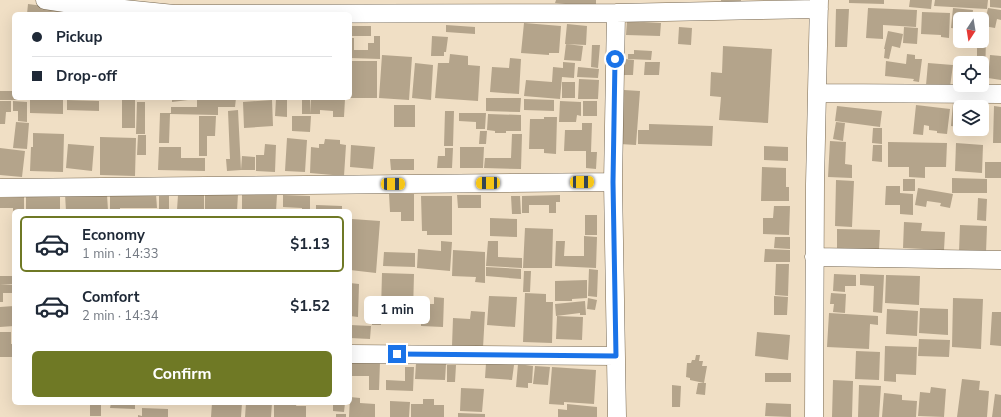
<!DOCTYPE html>
<meta charset="utf-8">
<style>
:root{--surface:#fff;--page:#f2f2f3;--text:#1f2937;--muted:#747a83;--line:#e0e1e3;--accent:#6f7925}
body{margin:0;font-family:"Nunito Sans",sans-serif;background:var(--page);color:var(--text);height:100vh;display:flex;flex-direction:column;font-size:15px;white-space:nowrap}
*{box-sizing:border-box;margin:0}
p{font-size:13px;color:var(--muted)}
.icon{flex:none;width:22px;height:22px;fill:none;stroke:currentColor;stroke-width:2;stroke-linecap:round;stroke-linejoin:round}
.map{position:relative;flex:1;overflow:hidden}
.side{position:absolute;left:12px;top:209px;width:340px;height:196px;display:flex;flex-direction:column;background:var(--surface);border-radius:6px;box-shadow:0 4px 16px #0002}
.side>*{flex:none}
.banner{position:absolute;left:12px;top:12px;width:340px;height:88px;border-radius:6px;box-shadow:0 4px 16px #0002;display:grid;align-content:center;height:88px;padding:0 20px;background:var(--surface)}
.needle{width:26px;rotate:192deg}
.controls{position:absolute;left:953px;top:12px;display:grid;gap:8px}
.controls a{display:grid;place-items:center;width:36px;height:36px;border-radius:6px;background:var(--surface);box-shadow:0 4px 16px #0002;font-size:20px}
.end{position:absolute;width:18px;height:18px;margin:-9px;border:5px solid #1a73e8;background:#fff;box-shadow:0 0 0 2px #fff}
.from{border-radius:50%}
.bubble{position:absolute;height:28px;border-radius:6px;background:var(--surface);box-shadow:0 4px 16px #0002;font-size:13px;font-weight:700;line-height:28px;text-align:center}
.car{position:absolute;width:12px;height:24px;margin:-12px -6px;border-radius:5px;box-shadow:0 0 3px 1px #0007;background:linear-gradient(#f5c518 24%,#345 0 40%,#f5c518 0 76%,#345 0 86%,#f5c518 0)}
.banner b{display:flex;align-items:center;gap:14px;height:38px;font-size:15px}
.banner b+b{border-top:1px solid var(--line)}
.banner i{width:10px;height:10px;background:var(--text)}
ul{padding:7px 0 0;list-style:none}
li{display:flex;align-items:center;gap:12px;height:56px;margin:0 8px 6px;padding:0 12px;border:2px solid transparent;border-radius:6px}
li div{flex:1}
li b{display:block;font-size:15px}
li em{font-style:normal;font-weight:700}
li.current{border-color:var(--accent)}
li>.icon{width:36px;height:36px;stroke-width:1.5}
.primary-button{display:flex;gap:8px;margin-top:auto;padding:8px 20px}
.primary-button a{flex:1;height:46px;border-radius:6px;background:var(--accent);color:#fff;font-size:16px;font-weight:700;line-height:46px;text-align:center}
.map>svg:first-child{display:block}
</style>
<div class="map">
<svg width="1001" height="417" viewBox="0 0 1001 417">
<rect width="100%" height="100%" fill="#f0dfc5"/>
<!-- building -->
<path fill="#b4a48b" d="M556,0h40v7l-41,-4z
M721,0h20v3l-20,-2z
M849,0h35v4l-35,-1z
M910,0h22l-1,9 -22,-2z
M935,0h53l-1,9 -53,-3z
M990,0h11v8l-11,-1z
M28,4l38,5 -1,5h-38z
M868,8l49,2 -1,17 -33,-2v14l-17,-1z
M953,8l20,2 -1,9h-12v10l-9,-1z
M988,8l13,2v10l-4,-1 -2,9 -11,-2z
M836,9h13l-2,38h-12z
M922,12l28,1 -1,25 -8,-1v-2l-20,-1z
M627,21l34,2 -1,13 -34,-1z
M524,23l37,3 -2,27h-10v2l-28,-2z
M567,24l20,2 -1,19 -21,-1z
M446,25l29,2v7l-29,-2z
M350,26h21v10h-21z
M679,27l13,1 -1,17 -13,-1z
M904,27l14,1 -1,16 -14,-1z
M888,31l15,3 -3,14 -8,-2 -3,13 -5,-1 1,-9h-1z
M374,36h6v23l-30,-1v-20h4v12h14v-7h6z
M432,36l16,1 -2,15h-2v4h-13z
M982,38h4l-1,42h-3v-17h-5v-21l5,-1z
M566,44l17,2 -2,15 -17,-1z
M592,45h8l-2,23 -7,-1z
M723,46l49,3 -4,74 -49,-3 2,-23 -11,-1 1,-24 11,1z
M634,50l18,1 -1,9 -23,-1v-5h6z
M450,54l18,2v9l12,1 -2,35 -43,-3 3,-35h11z
M907,54l8,1v4h7l-3,23 -6,-1 1,-2 -29,-3 1,-15 20,3z
M382,55l30,2 -3,43 -30,-2z
M990,55l11,1v24l-13,-2z
M510,58l11,1 -2,35 -29,-2 2,-25 17,1z
M625,59l9,1 -1,15h-9z
M350,61h27v37h-27z
M563,62l12,1 -1,15 -12,-1 -2,22 -36,-3 2,-16 26,2 1,-15 10,1z
M645,62h15l-1,13h-15z
M955,62h5v18h-5z
M415,63l18,2 -2,35 -19,-2z
M928,63l25,2 -3,22 -24,-2z
M578,67l21,2 -1,9 -21,-1z
M579,79l20,1 -1,19h-20z
M562,82h13v16h-13z
M624,90l16,1 -4,54 -16,-1z
M0,91h14v7h13v2h-27z
M135,98h17v1l-17,1z
M172,98h16v2l-16,2z
M197,98h39l-1,9h-17v8l-48,-1 -1,29h-10l1,-30h11v-6h26z
M311,98l34,1 -1,18h-11v-6l-13,-1v4h-10z
M486,98h35l-1,14 -34,-1z
M30,99l33,1v14l-33,-1z
M122,99h13v29h-13z
M276,99h11v18l-12,-1z
M524,99l30,1v11l-30,-1z
M67,100l32,1v10l-32,-1z
M272,100l1,26 -29,2 -1,-26z
M302,100h8v14h-8z
M0,101h11v11h-5l-1,12h-5z
M13,101l14,1v20l-9,-1v-10h-5z
M560,101l21,1v14l-4,-1 -1,7h-17z
M583,101h14v15h-14z
M137,102h8v32h-9z
M953,102l9,1 -1,4h-1l-1,20 -8,-1z
M394,105h21v22h-21z
M916,105l34,4 -3,25 -10,-1v-2l-8,-1v-4l-5,-1 -1,10 -10,-1z
M837,106l45,5 -2,16 -45,-6z
M994,106l7,1v36h-8z
M238,110l3,60 -14,1 -1,-12h4l-2,-48z
M445,111h9l-1,35h-9z
M459,113h27l-1,16h-9v-7l-17,-1z
M488,114l33,1v16h-15v2h-11v-2l-8,-1z
M199,116h17l-1,20h-8v20h-8z
M292,116h19l-1,16 -18,-1z
M544,117h13l-1,37 -12,-1v-4h-15l1,-30h14z
M16,122l13,1 -2,26 -14,-1z
M836,122l9,1 -2,18 -10,-2z
M582,123h10l-1,29h6l-1,17 -10,-1v-17h-22l1,-21h17z
M649,124l64,2 -1,20 -74,-2v-14h11z
M873,128h9v16l-10,-1z
M480,131h7l-1,13h-7z
M33,133l31,1 -1,38 -33,-1 1,-24h2z
M512,134h10l-1,35 -37,-1 1,-10h26z
M138,135h8v20h-9z
M100,137l36,1 -1,38 -35,-1z
M287,138l20,2 -2,32 -20,-1z
M325,139l15,1v4l6,1 -2,31 -34,-3 1,-26 8,1v-4h5z
M830,141l16,1 -1,22 7,1v13l-24,-1z
M888,142l59,1 -1,24h-21v11l-16,-1v-10h-21z
M956,143l27,2 -1,28 -27,-2z
M68,144l26,2 -2,25 -26,-3z
M265,144l11,1 -1,27 -19,-1v-16h8z
M351,145l24,2 -2,22 -23,-2z
M873,145h9v17l-10,-1z
M764,146l24,1v14l-24,-1z
M159,147h22v11h24v13l-47,-1z
M460,147h24l-1,21h-23z
M0,148l25,3 -3,26 -22,-2z
M445,148h8l-1,20h-15l1,-12h7z
M242,156l13,1v13h-14z
M390,159h24v11h-23z
M985,162h16v16h-16z
M762,167l24,1v19h3v14h-28z
M952,178l35,1v14h-35z
M903,179h12v12h-12z
M836,180l18,1 -2,46 -17,-1z
M886,186h14v7l13,1v21l-13,-1v-9h-15z
M918,188l35,6 -3,14 -10,-2 1,-3 -14,-2 -1,6 -11,-2z
M159,191h10v20h-10z
M205,193l33,1 -1,17h-32z
M65,194h42l1,17h-42z
M156,194l1,14h-37v3h-10v-16z
M389,194h25v27h-13v-9h-11z
M178,195h26v16l-27,-1z
M242,195h35l-1,16h-34z
M283,195l27,1v15h-8v-3l-19,-1z
M457,195h24v13h-23z
M560,195v7h-4v11h-7v-8h-20v8h-7v-17z
M421,196h31v39h-25v-4h-5z
M511,196h9l1,18h-9z
M24,197v14h-11v-3h-13v-10z
M26,197h34v14h-34z
M978,198l9,1 -1,22 -9,-1z
M316,205l26,1v5h-26z
M774,206h16l-1,29 -26,-1v-16h10z
M585,215h12v20h-12z
M490,218l27,1v18l-27,-1z
M352,219l28,2 -4,52 -26,-3v-42h1z
M904,222l18,1 -1,8 24,1 -1,18 -41,-2z
M960,225l27,1 -1,27 -27,-1z
M525,228l28,1 -1,39h-29z
M837,229l43,1 -1,20 -42,-1z
M584,236l13,1 -1,31 -41,-2 1,-25h9l-1,15h20z
M775,237h15v12l-16,-1z
M441,241l11,1 -2,29 -33,-3 1,-19 23,2z
M488,241h10v16l24,1v10l-36,-2z
M765,249l25,1v12h-26z
M453,250l32,2v31l-10,-1 1,-5 -24,-1z
M384,252l31,1v14l-32,-1z
M776,264h13l-1,32 -13,-1z
M486,267l35,2v10l-35,-3z
M589,269l9,1 -1,27 -9,-1z
M524,271h7l-1,21h-7z
M382,273l32,1 -1,38 -9,-1v4l-12,-1v-3h-11z
M834,274l22,1v11h-11v6l-12,-1z
M860,274l24,1 -2,38 -9,-1 1,-26 -14,-1z
M886,275l34,1 -1,29 -34,-2z
M0,276h14v8l-14,1z
M587,280v18l-15,1v2h-17v-20z
M350,283l9,1 -1,33 -8,-1z
M0,285h13v8h-10v9h-3z
M525,293l21,1v8h7l-1,41 -29,-1z
M831,293l15,1 -1,19 -12,-1 1,-8h-4z
M489,296l28,1 -2,30 -28,-2z
M774,296l14,1 -1,18h-13z
M434,297l10,1 -1,29 -22,-1v-22h13z
M588,298l9,2 -2,10 -8,-1z
M953,298l30,1 -2,50 -29,-2z
M585,301l1,14h-6v-2l-24,3 -1,-12z
M14,306v20l-14,1v-20z
M920,308l28,1v26l-29,-2z
M887,309l31,2 -1,25 -31,-2z
M471,311l14,1 -2,36 -31,-2 1,-28 17,1z
M372,312h10l-1,13h-9z
M992,312h9v34l-11,-1z
M829,313l49,3v9l-8,-1 -1,25 -42,-2z
M557,316l26,1 -1,23 -26,-1z
M350,325l21,1 -1,13 -20,-1z
M0,332h11v12h3v13h-14z
M757,332l33,3 -2,25 -33,-4z
M919,339l31,1 -1,17 -31,-1z
M885,346l32,1 -1,28 -20,-1v8l-12,-1z
M856,351l24,1 -1,28 -24,-1z
M696,355h4l-1,6h4l-1,5h5l-3,17 -14,-3v-2l-4,-1 1,-14h4l1,-3h3z
M350,361l30,1 -1,28h-10v-14h-19z
M416,363l30,1 -1,16 -30,-1z
M486,363l28,2 -2,15 -27,-2z
M518,364l15,2 -1,17h-4v5l-12,-1z
M447,365h9l-1,17h-8z
M535,366l15,1 -2,18 -15,-1z
M405,367h9l-1,24 -27,-1v-10l19,1z
M552,367l44,3 -2,34 -30,-2v3l-15,-1z
M765,373h26v9h-26z
M962,379l18,2 -1,9 10,1 -2,26h-30z
M833,380l20,1 -1,36h-20z
M698,383h8l-1,12 -9,-1z
M672,385l9,1 -1,21h-8z
M859,385l22,1 -2,31h-21z
M931,387l15,2 -2,28 -26,-1 2,-24 10,1z
M461,388l23,1 -2,23 -22,-1z
M884,393l18,2v5l15,1 -1,16h-34z
M995,394l6,1v22h-9z
M350,397l10,1v5l15,1v13h-26z
M423,399h11v6h10v12h-33v-13h12z
M390,401l20,1 -1,15h-19z
M90,403h11v13h-11z
M111,403h24v6l-25,-1z
M212,403h30l-1,14h-30z
M246,403h26l-1,14h-26z
M284,403h13l-1,3h10v11h-32v-12h10z
M333,403h12l-1,9 -11,-1z
M766,403l25,1v13l-26,-1z
M567,404l30,3v10h-39v-8l9,1z
M142,408l26,1v8h-30v-2l4,1z
M458,413l27,1v3h-27z
M336,414h10v3h-10z"/>
<g fill="none" stroke-linecap="round" stroke-linejoin="round">
<!-- minor casing -->
<g stroke="#75664f" stroke-width="19">
<path id="minor" d="M45,0l20,3 109,11 442,-1 203,-4
M616,13l-3,169 4,235
M817,93l184,1
M0,188l613,-6
M814,257l187,3
M350,354l266,2
M814,417l1,-233 4,-184"/>
</g>
<!-- minor -->
<use href="#minor" stroke="#fff" stroke-width="18"/>
</g>
<g fill="none" stroke-linecap="round" stroke-linejoin="round">
<!-- route -->
<path stroke="#1a73e8" stroke-width="5" d="M397,354l219,2 -3,-174 2,-123"/>
</g>
</svg>
<div class="controls">
<a><svg class="needle" viewBox="-14 -14 28 28"><path d="M0-13l5 13h-10z" fill="#e53935"/><path d="M0 13l5-13h-10z" fill="#747a83"/></svg></a>
<a><svg class="icon" aria-label="locate" viewBox="0 0 24 24"><circle cx="12" cy="12" r="6"/><path d="M12 2v4M12 18v4M2 12h4M18 12h4"/></svg></a>
<a><svg class="icon" aria-label="layers" viewBox="0 0 24 24"><path d="M12 4l9 5-9 5-9-5zM3 14l9 5 9-5"/></svg></a>
</div>
<i class="end from" style="left:615px;top:59px"></i>
<i class="end" style="left:397px;top:354px"></i>
<div class="bubble" style="left:364px;top:296px;width:66px">1 min</div>
<i class="car" style="left:582px;top:182px;rotate:89deg"></i>
<i class="car" style="left:488px;top:183px;rotate:269deg"></i>
<i class="car" style="left:393px;top:184px;rotate:90deg"></i>
<div class="banner">
<b><i class="from"></i>Pickup</b>
<b><i></i>Drop-off</b>
</div>
<section class="side">
<ul>
<li class="current"><svg class="icon" aria-label="car" viewBox="0 0 24 24"><path d="M5 17H2v-5l4-1 3-4h7l3 4 3 1v5h-3M9 17h6M6 11h13"/><circle cx="7" cy="17" r="2"/><circle cx="17" cy="17" r="2"/></svg><div><b>Economy</b><p>1 min · 14:33</p></div><em>$1.13</em></li>
<li><svg class="icon" aria-label="car" viewBox="0 0 24 24"><path d="M5 17H2v-5l4-1 3-4h7l3 4 3 1v5h-3M9 17h6M6 11h13"/><circle cx="7" cy="17" r="2"/><circle cx="17" cy="17" r="2"/></svg><div><b>Comfort</b><p>2 min · 14:34</p></div><em>$1.52</em></li>
</ul>
<div class="primary-button"><a>Confirm</a></div>
</section>
</div>
